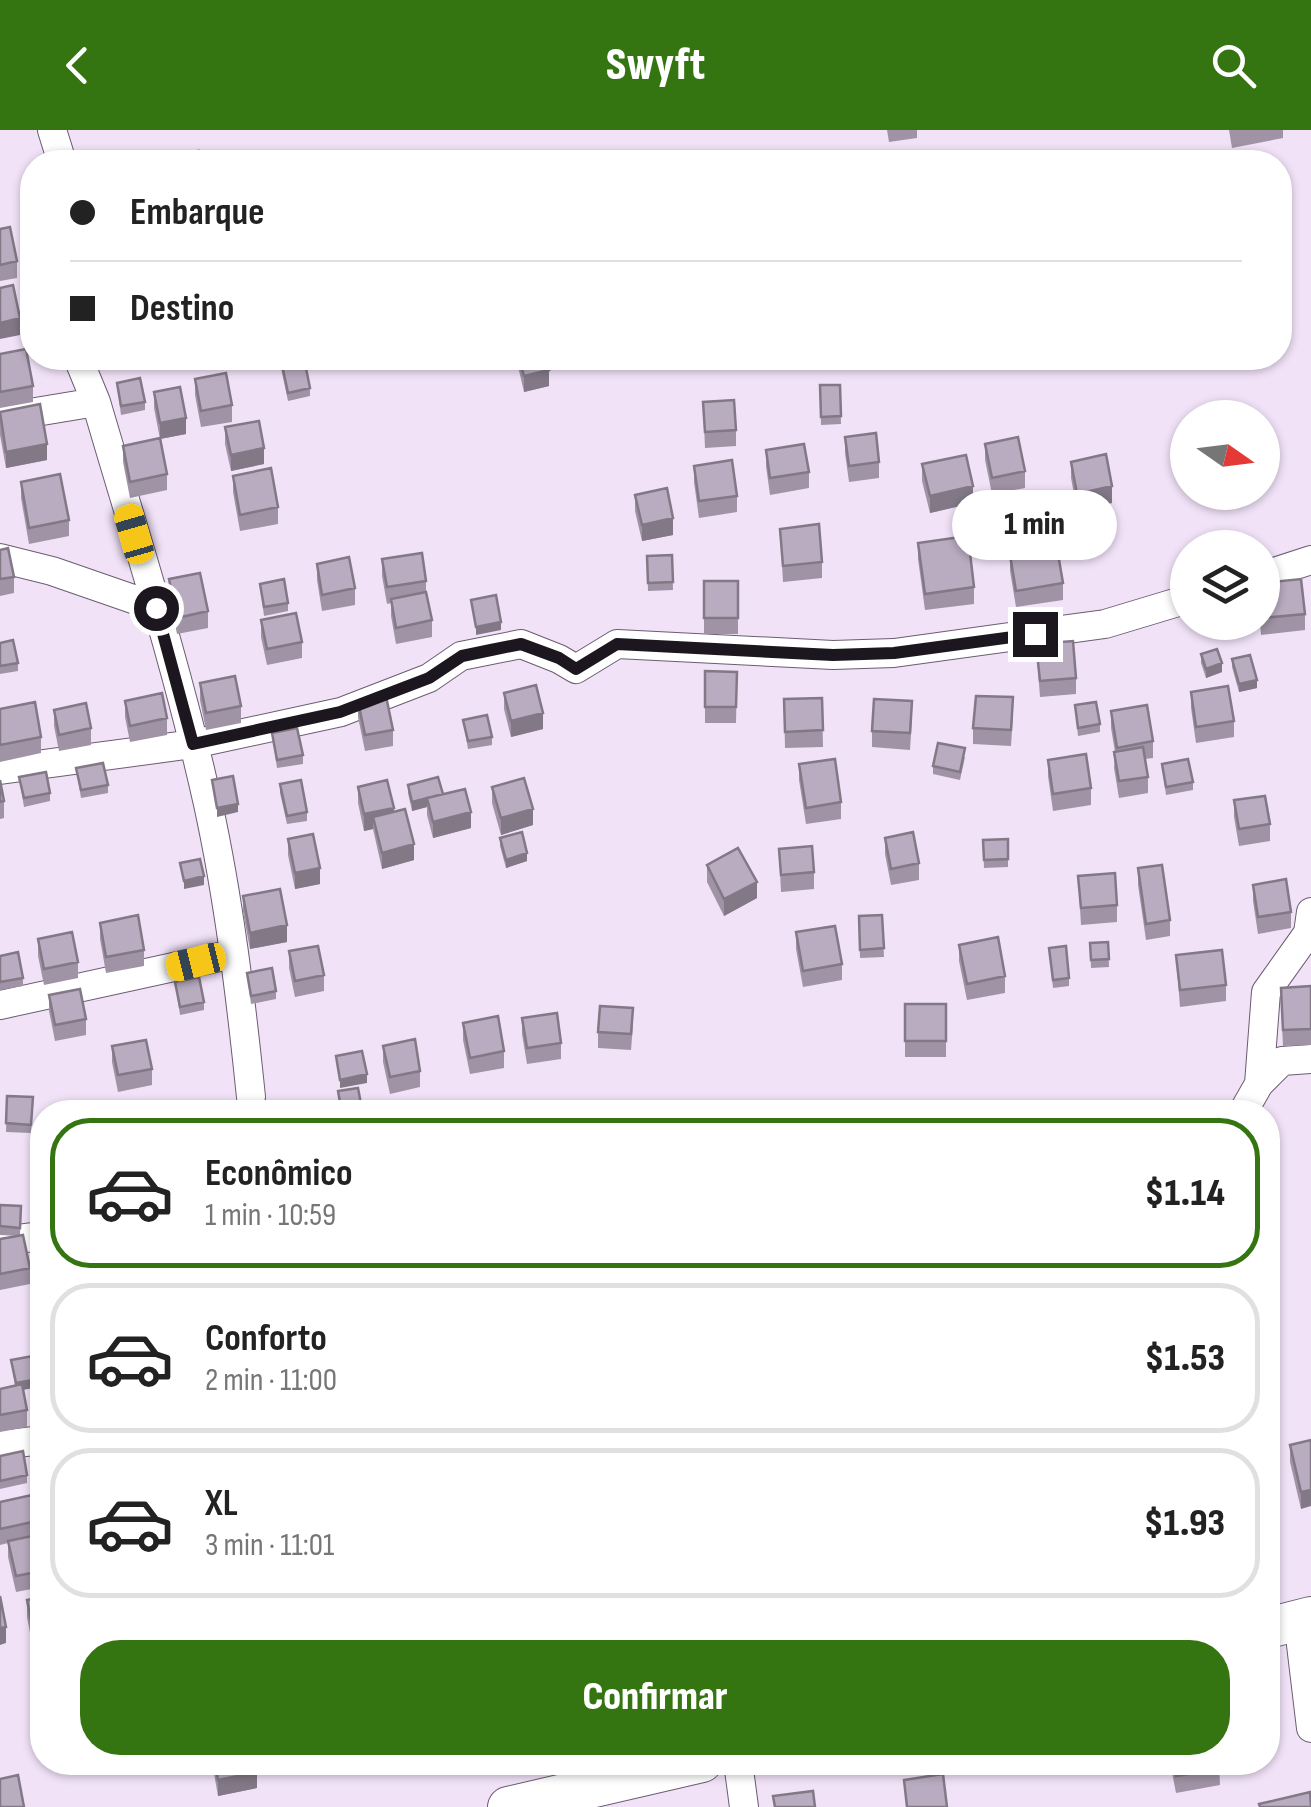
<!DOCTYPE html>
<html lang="pt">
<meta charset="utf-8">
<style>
:root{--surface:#fff;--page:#f6f6f6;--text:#222;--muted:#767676;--line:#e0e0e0;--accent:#357511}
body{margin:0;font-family:"Sofia Sans Condensed",sans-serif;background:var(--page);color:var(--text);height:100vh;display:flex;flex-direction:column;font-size:38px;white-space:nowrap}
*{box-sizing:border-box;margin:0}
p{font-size:32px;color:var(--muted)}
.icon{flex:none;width:55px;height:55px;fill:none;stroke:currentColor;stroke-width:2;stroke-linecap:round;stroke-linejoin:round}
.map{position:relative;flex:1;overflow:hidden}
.sheet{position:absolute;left:30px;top:970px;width:1250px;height:675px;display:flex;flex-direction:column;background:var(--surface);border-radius:40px;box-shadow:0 2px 8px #0004}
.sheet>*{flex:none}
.guide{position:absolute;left:20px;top:20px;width:1272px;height:220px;border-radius:40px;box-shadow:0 2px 8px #0004;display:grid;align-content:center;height:220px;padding:0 50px;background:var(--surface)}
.needle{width:65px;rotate:104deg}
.controls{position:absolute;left:1170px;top:270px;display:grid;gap:20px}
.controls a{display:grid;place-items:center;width:110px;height:110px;border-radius:50%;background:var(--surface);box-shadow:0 2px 8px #0004;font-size:50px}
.end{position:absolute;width:45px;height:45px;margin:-22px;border:12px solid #1c161e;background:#fff;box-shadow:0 0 0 5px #fff}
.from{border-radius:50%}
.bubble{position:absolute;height:70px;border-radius:35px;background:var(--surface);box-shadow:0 2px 8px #0004;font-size:32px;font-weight:800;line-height:70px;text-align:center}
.car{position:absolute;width:30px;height:60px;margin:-30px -15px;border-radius:12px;box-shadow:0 0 8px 2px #0007;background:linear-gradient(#f5c518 24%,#345 0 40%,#f5c518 0 76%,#345 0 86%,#f5c518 0)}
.guide b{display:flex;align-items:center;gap:35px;height:95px;font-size:38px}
.guide b+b{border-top:2px solid var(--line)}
.guide i{width:25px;height:25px;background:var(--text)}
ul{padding:18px 0 0;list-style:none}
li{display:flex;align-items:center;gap:30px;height:150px;margin:0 20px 15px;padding:0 30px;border:5px solid var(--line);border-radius:40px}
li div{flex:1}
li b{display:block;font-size:38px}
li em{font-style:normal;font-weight:800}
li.on{border-color:var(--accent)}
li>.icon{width:90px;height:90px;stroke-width:1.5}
.cta{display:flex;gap:20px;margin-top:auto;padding:20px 50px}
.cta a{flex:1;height:115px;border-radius:40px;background:var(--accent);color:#fff;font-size:40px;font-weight:800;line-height:115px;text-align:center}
header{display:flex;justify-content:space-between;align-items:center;height:130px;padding:0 50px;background:var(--accent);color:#fff;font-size:45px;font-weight:800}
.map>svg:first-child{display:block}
</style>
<header><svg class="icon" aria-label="back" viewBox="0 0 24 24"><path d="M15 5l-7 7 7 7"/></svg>Swyft<svg class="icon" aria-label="search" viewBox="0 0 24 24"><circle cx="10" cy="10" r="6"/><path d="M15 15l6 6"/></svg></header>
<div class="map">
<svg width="1311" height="1677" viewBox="0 0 1311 1677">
<rect width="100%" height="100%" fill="#f1e2f8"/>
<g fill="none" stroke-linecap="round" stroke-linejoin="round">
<!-- minor casing -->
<g stroke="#6a5d70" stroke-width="30">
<path id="minor" d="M52,0l10,32
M78,228l18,44
M0,288l96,-16c39,133 82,267 112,402 21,96 33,196 43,293
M0,428l52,13 104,36
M1262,446l49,-16
M0,640l193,-26 148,-32 88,-34 32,-22 60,-12 38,15 17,10 41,-25 216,11 61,-2 211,-29 83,-25
M0,875l233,-51
M1259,954l7,-92 42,-59 3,-21
M1243,982l16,-28 23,-23 29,-2
M0,1111l42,-5
M0,1315l42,-5
M1298,1490l13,108
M738,1632l6,45"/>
</g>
<!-- secondary casing -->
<g stroke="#6a5d70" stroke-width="42">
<path id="secondary" d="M1268,1498l43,-11
M508,1677l194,-45"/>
</g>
<!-- minor -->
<use href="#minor" stroke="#fff" stroke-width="28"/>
<!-- secondary -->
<use href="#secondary" stroke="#fff" stroke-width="40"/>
</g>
<!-- wall -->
<path fill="#9f93a5" d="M887,0h30v8l-28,4z
M1229,0h54v8l-51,10z
M32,95v51l-7,-33v-17z
M0,99l17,32v17l-17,3z
M0,224l33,32v16l-33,6z
M102,228h19v2l-18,3z
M198,228h33v3l-31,6z
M516,228h30l3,28 -25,6z
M281,230l29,28v8l-22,5 -7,-33z
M195,249l37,26v17l-31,5 -6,-32z
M117,253l28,19v8l-24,5z
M820,255h20l1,39 -20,1z
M154,262l32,42 -26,5 -6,-31z
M703,272l33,28v16l-31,2z
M0,282l47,48 -41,8 -6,-33z
M225,297l39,37 -33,7 -6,-27z
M845,307l34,25v16l-30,4 -4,-29z
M985,314l40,27v17l-33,6 -7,-34z
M123,316l44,28v16l-37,8 -7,-36z
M766,320l43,22v16l-39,7 -4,-29z
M1071,332l41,41 -35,7 -6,-32z
M922,334l51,39 -43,10 -8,-32z
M694,336l43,30v16l-38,6 -5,-36z
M233,346l45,31v17l-38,7 -7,-39z
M21,352l48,38v16l-40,8 -8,-46z
M635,365l38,40 -31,6 -7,-30z
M780,399l42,33v16l-39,4z
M918,413l56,44v17l-49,6 -7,-51z
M0,420l14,27v16l-14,3z
M672,425l1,35 -25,1 -1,-35z
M1010,425l53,28v17l-47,7 -6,-36z
M382,429l44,22v12l6,27v17l-36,7 -5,-28v-13l-4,1 -5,-28z
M317,434l38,24v17l-33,6 -5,-31z
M169,449l39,32v17l-31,6 -8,-38z
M704,451h34v53h-34z
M1262,453l43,31v16l-44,5 -1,-13h2z
M260,454l28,19v8l-24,5z
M261,490l41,22v16l-35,7 -6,-28z
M0,513l18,20v8l-18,3z
M1036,514l40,34v16l-36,3z
M1201,524l21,18 -16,6 -5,-15z
M1232,529l25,29 -18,4 -7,-25z
M705,541l32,1 -1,51h-31z
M200,553l41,23v17l-35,7 -6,-30z
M1191,562l43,29v16l-38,6 -5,-35z
M504,563l39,36 -32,8 -7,-28z
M822,568l1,49 -38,1 -1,-49z
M125,571l42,17v17l-37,7 -5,-25z
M358,571l35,29v16l-28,5 -7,-34z
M1075,575l25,19v8l-22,4z
M0,579l41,28v16l-41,9z
M54,580l37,18v17l-32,6 -5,-25z
M1111,581l42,30v17l-8,1 3,18v16l-29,5 -5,-30 1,-16 -4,-24z
M1013,584l-2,32 -38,-2v-16z
M912,588l-2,32 -38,-3v-16z
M463,590l29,17v8l-24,4z
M272,603l31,22v9l-26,4z
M965,627l-5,23 -27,-6v-8z
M1048,630l43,28v17l-38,6 -5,-35z
M799,634l42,38v17l-35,5 -7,-44z
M1162,634l31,18v8l-27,5z
M76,638l32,17v8l-27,5z
M19,647l31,16v8l-26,6z
M0,650l4,21v17l-4,1z
M280,654l27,28v9l-20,3 -7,-31z
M408,655l35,9 28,34 -38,10 -6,-23v-8l-15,4 -4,-18z
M358,657l36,25 20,48 -32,9 -9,-40 -9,2 -6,-28z
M492,657l41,38 -32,10 -9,-32z
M1234,670l36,24v17l-31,5 -5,-29z
M500,708l27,23 -21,7 -6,-22z
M885,708l34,25v17l-28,5 -6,-31z
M288,709l32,45 -25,5 -7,-34z
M1008,709v28l-24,1 -1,-28z
M779,719l35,23v17l-33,3z
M707,735l50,33 -33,18 -17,-34z
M1138,738l32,52v16l-24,4 -8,-55z
M1078,746l39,29v17l-36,3z
M1253,755l38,27v16l-33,6 -5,-33z
M243,766l44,46 -37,7 -7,-37z
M882,785l2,42 -24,1 -1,-42z
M100,793l44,27v16l-38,7 -6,-34z
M796,802l46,32v16l-39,7 -7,-38z
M38,809l40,23v16l-34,7 -6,-29z
M1108,812l1,25 -18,1 -1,-25z
M959,815l46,31v17l-38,7 -8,-39z
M1049,818l20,30v8l-16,2z
M289,821l35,24v16l-29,6 -6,-29z
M1176,825l50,30v16l-46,6z
M0,826l23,22v8l-23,4z
M247,843l29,18v8l-25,5z
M175,852l29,20v8l-24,5z
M1311,856v59l-28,1 -2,-42z
M49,865l37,24v16l-31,6 -6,-30z
M905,874h41v53h-41z
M522,888l39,25v16l-34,5 -5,-30z
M463,893l41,28v17l-34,6 -7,-34z
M633,895l-2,25 -33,-2v-16z
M112,916l40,23v16l-34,7 -6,-30z
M383,916l37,25v16l-30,7 -7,-32z
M338,961l23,13v8h-20z
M7,966l26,1 -2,36 -25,-1z
M0,1075l21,1 -1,29 10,33v16l-30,6v-51l18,-3 -18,-1z
M11,1230l27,27 -15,3 4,20v17l-27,5v-43l15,-3z
M1311,1310l-10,69 -11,-47v-17z
M0,1326l27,19v8l-27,6z
M0,1372l37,19v14l5,-1v53l-26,5 -8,-35v-14l-8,2z
M42,1467v87l-4,2 -6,-29v-14l-5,-26v-17z
M212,1632h43l2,26 -39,8z
M1170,1632h49l1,23 -44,8z"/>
<!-- shaded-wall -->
<path fill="#827886" d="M20,188v17l-20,4v-16z
M549,240v16l-25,6v-16z
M186,288v16l-26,5v-16z
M47,314v16l-41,8v-16z
M264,318v16l-33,7v-16z
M973,356v17l-43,10v-17z
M1112,356v17l-35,7v-16z
M673,388v17l-31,6v-16z
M501,492v8l-25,5v-8z
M1222,533v9l-16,6v-9z
M1257,550v8l-18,4v-8z
M543,583v16l-32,8v-16z
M443,664l-16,4v9l-15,4v-9z
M238,674v8l-21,5v-9z
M394,678v16l-21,-7v12l-9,2v-17z
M533,679v16l-32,10v-17z
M471,682v16l-38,10v-16z
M414,714v16l-32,9v-16z
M527,723v8l-21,7v-8z
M320,738v16l-25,5v-16z
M204,746v9l-20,4v-8z
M757,752v16l-33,18v-17z
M287,795v17l-37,7v-16z
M367,944v9l-27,5v-8z
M38,1249v8l-22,4v-8z
M1311,1360v16l-10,3v-17z
M6,1497v16l-6,2v-17z
M42,1538v16l-4,2v-17z
M257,1642v16l-39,8v-16z"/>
<!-- building -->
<path fill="#b9abc0" stroke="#827886" stroke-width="2.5" d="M199,21l1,11h-47l-1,-6z
M474,23l2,9h-36z
M32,95v34l-7,-33z
M10,97l7,34 -17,4v-36z
M13,155l7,33 -20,5v-35z
M26,219l7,37 -33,6v-38z
M294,228h10l6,30 -22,5 -7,-33z
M519,228h27l3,12 -25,6z
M226,243l6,32 -31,6 -6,-32z
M140,248l5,24 -24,4 -4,-23z
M820,255h20l1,31 -20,1z
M180,257l6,31 -26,5 -6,-31z
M734,270l2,30 -31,2 -2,-30z
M40,274l7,40 -41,8 -6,-40z
M259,291l5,27 -33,7 -6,-28z
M876,303l3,29 -30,4 -4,-29z
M1018,307l7,34 -33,7 -7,-34z
M160,308l7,36 -37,8 -7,-36z
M804,314l5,28 -39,6 -4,-28z
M1106,324l6,32 -35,8 -6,-32z
M966,325l7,31 -43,10 -8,-32z
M732,330l5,36 -38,5 -5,-35z
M271,338l7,39 -38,8 -7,-39z
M60,344l9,46 -40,8 -8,-46z
M667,358l6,30 -31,7 -7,-30z
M819,394l3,38 -39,4 -3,-37z
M968,406l6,51 -49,7 -7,-51z
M8,418l6,29 -14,2v-29z
M1057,418l6,35 -47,8 -6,-36z
M422,423l4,28 -39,6 -5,-28z
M672,425l1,27 -25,1 -1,-27z
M349,427l6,31 -33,7 -5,-31z
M200,443l8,38 -31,7 -8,-39z
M284,449l4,24 -24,4 -4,-23z
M1301,449l4,35 -43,4v-35z
M704,451h34v37h-34z
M426,462l6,28 -36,8 -5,-29z
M496,465l5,27 -25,5 -5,-27z
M296,483l6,29 -35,7 -6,-29z
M13,510l5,23 -18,3v-23z
M1073,511l3,37 -36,3 -4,-37z
M1217,519l5,14 -16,6 -5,-15z
M1250,525l7,25 -18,4 -7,-25z
M705,541l32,1 -1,35h-31z
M235,546l6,30 -35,7 -6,-30z
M536,555l7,28 -32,8 -7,-28z
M1228,556l6,35 -38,6 -5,-35z
M162,563l5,25 -37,8 -5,-25z
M386,566l7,34 -28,5 -7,-34z
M976,566l37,1 -2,33 -38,-2z
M822,568l1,32 -38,2 -1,-33z
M874,569l38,2 -2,32 -38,-2z
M35,572l6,35 -41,8v-36z
M1096,572l4,22 -22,4 -3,-23z
M86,573l5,25 -32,7 -5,-25z
M1147,575l6,36 -36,7 -6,-37z
M487,585l5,22 -24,4 -5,-21z
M297,598l6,27 -26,5 -5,-27z
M938,613l27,5 -5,24 -27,-6z
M1143,617l5,30 -29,4 -5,-29z
M1086,624l5,34 -38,6 -5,-34z
M835,629l6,43 -35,6 -7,-44z
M1188,629l5,23 -27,5 -4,-23z
M103,633l5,22 -27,5 -5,-22z
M46,642l4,21 -26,5 -5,-21z
M233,646l5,28 -21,4 -5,-28z
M438,647l5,17 -31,8 -4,-17z
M524,648l9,31 -32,9 -9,-31z
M0,650l4,21 -4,1z
M301,650l6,32 -20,4 -7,-32z
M387,650l7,28 -30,6 -6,-27z
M465,659l6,23 -38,10 -6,-24z
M1265,666l5,28 -31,5 -5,-29z
M405,679l9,35 -32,9 -9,-36z
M522,702l5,21 -21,7 -6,-22z
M913,702l6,31 -28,6 -6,-31z
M313,704l7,34 -25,5 -7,-34z
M1008,709v20l-24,1 -1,-20z
M812,716l2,26 -33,3 -2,-26z
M738,718l19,34 -33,17 -17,-34z
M200,729l4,17 -20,5 -4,-18z
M1162,735l8,55 -24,4 -8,-56z
M1115,743l2,32 -36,3 -3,-32z
M1286,749l5,33 -33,5 -5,-32z
M280,759l7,36 -37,8 -7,-37z
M138,785l6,35 -38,7 -6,-34z
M882,785l2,33 -24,2 -1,-34z
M835,796l7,38 -39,7 -7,-39z
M72,802l6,30 -34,7 -6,-30z
M998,807l7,39 -38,8 -8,-39z
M1108,812l1,17 -18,1 -1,-17z
M318,816l6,29 -29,6 -6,-30z
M1066,816l3,32 -16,2 -4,-32z
M1222,820l4,35 -46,5 -4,-35z
M18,822l5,26 -23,4v-26z
M272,838l4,23 -25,5 -4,-23z
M199,847l5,25 -24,5 -5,-25z
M1311,856v43l-28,1 -2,-42z
M80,859l6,30 -31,6 -6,-30z
M905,874h41v37h-41z
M600,876l33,2 -2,26 -33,-2z
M557,883l4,30 -34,5 -5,-30z
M498,886l6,35 -34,7 -7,-35z
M415,909l5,32 -30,6 -7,-31z
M146,910l6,29 -34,6 -6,-29z
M362,921l5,23 -27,6 -4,-24z
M358,958l3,16 -20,4 -3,-17z
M7,966l26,1 -2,28 -25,-2z
M635,973l2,9h-45z
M0,1075l21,1 -1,22 -20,-2z
M23,1105l7,33 -30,6v-35z
M33,1226l5,23 -22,4 -5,-23z
M22,1254l5,26 -27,5v-26z
M1311,1310v50l-10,2 -11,-47z
M23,1321l4,24 -27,6v-25z
M32,1365l5,26 -37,8v-27z
M42,1404v37l-26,5 -8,-35z
M0,1466l6,31 -6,1z
M42,1467v27l-10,2 -5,-26z
M42,1509v29l-4,1 -6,-28z
M215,1632h40l2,10 -39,8z
M1173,1632h46l1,7 -44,7z
M943,1644l4,33h-40l-3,-27z
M18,1645l6,32h-24v-28z
M813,1661l2,16h-40l-2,-11z
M1310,1662l1,15h-51l-1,-3z"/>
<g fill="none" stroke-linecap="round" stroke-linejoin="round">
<!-- route -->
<path stroke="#1c161e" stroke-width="12" d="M156,478l37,136 147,-32 89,-34 33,-22 29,-6 30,-6 38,14 17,11 41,-25 216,11 61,-2 141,-19"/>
</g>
</svg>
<div class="controls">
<a><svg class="needle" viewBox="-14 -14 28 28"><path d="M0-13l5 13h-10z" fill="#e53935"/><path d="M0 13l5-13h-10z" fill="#767676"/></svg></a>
<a><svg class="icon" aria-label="layers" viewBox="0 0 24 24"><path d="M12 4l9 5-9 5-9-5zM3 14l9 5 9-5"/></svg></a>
</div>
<i class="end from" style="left:156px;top:478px"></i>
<i class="end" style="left:1035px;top:504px"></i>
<div class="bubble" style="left:952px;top:360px;width:165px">1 min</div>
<i class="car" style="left:134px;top:404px;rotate:344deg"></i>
<i class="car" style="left:196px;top:832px;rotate:256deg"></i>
<div class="guide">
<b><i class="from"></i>Embarque</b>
<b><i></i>Destino</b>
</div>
<section class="sheet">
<ul>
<li class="on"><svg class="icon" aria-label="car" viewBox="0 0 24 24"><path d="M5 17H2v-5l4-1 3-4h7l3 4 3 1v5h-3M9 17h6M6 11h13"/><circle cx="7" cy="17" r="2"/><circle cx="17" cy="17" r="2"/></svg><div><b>Econômico</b><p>1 min · 10:59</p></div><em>$1.14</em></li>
<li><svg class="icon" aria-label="car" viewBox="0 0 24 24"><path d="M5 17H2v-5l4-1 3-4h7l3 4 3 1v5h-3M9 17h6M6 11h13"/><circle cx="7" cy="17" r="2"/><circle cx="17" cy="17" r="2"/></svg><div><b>Conforto</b><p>2 min · 11:00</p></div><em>$1.53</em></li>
<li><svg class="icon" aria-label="car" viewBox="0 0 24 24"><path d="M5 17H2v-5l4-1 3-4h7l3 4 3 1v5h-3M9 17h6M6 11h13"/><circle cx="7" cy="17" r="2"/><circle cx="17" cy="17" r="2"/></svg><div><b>XL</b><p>3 min · 11:01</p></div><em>$1.93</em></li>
</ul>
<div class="cta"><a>Confirmar</a></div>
</section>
</div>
